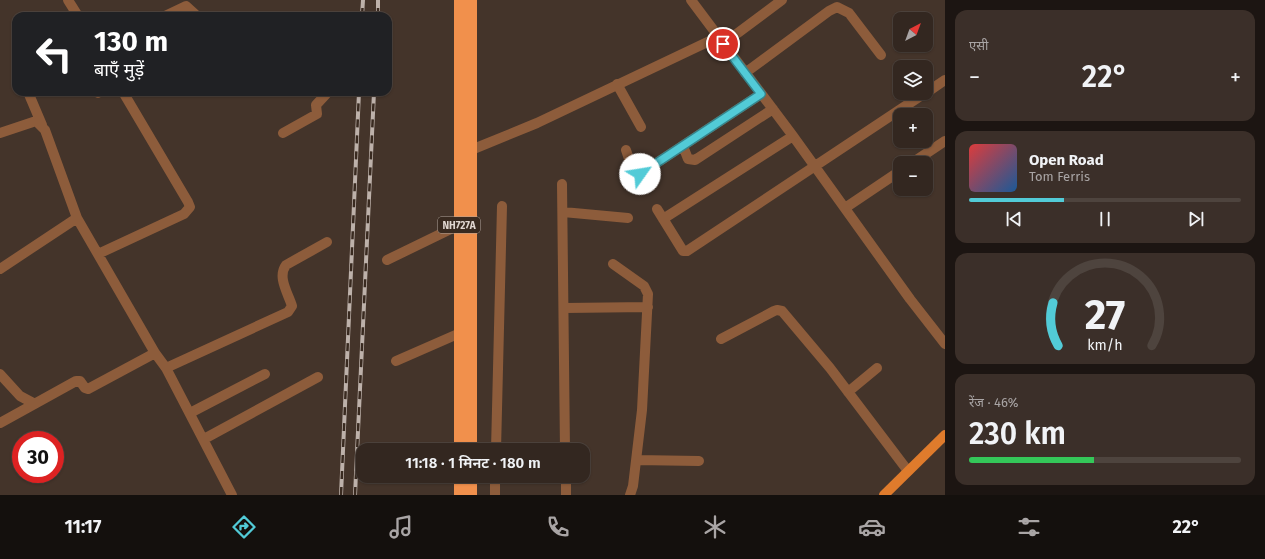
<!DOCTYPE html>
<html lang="hi">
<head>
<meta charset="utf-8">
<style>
  body { margin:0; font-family:"Fira Sans","Noto Sans Devanagari",sans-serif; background:#3b2f29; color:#f1f3f6; height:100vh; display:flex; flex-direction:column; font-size:15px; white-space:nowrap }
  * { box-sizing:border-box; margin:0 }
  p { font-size:13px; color:#a9a5a5 }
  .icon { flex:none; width:22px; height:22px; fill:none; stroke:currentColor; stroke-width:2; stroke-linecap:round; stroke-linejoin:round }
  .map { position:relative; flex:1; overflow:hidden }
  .side { display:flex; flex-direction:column; gap:10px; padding:10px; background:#1c1512; width:320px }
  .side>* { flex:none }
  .top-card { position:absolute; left:12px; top:12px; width:380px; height:84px; border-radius:12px; box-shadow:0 1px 3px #0004,0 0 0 1px #4e443e; background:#202124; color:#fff; overflow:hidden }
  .needle { width:26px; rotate:41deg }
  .tools { position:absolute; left:893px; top:12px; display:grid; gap:8px }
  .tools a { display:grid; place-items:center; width:40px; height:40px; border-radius:8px; background:#332720; box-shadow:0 1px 3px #0004,0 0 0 1px #4e443e; font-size:20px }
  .speed { position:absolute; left:12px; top:431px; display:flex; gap:8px; font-size:20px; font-weight:700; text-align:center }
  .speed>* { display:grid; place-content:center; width:52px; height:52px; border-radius:50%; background:#332720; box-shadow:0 1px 3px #0004,0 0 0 1px #4e443e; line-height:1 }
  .speed .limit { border:6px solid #d22; background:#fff; color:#111 }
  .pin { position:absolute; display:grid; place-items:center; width:34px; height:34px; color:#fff; margin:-17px; border:2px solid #fff; border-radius:50%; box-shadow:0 1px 4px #0007 }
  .me { position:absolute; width:44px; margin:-22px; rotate:58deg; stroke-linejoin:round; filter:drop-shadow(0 0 3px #0008) }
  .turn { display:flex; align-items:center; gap:14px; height:84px; padding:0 16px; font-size:18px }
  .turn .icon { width:52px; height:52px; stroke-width:2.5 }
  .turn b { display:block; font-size:28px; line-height:34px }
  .big { font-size:30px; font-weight:600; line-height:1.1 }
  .side .widget { flex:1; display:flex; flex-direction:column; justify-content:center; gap:6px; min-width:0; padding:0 14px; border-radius:12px; background:#3b2f29 }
  .side .dial { align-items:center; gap:0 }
  .dial svg { height:104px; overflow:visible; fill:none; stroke:#4e443e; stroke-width:7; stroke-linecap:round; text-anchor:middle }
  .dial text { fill:#f1f3f6; stroke:none }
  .song { display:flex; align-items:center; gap:12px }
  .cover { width:48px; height:48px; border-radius:6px; background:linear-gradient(135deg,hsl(0 70% 55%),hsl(210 70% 35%)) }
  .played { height:4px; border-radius:2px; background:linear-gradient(90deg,#52cbd7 35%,#4e443e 35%) }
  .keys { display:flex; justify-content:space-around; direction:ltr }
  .heat { display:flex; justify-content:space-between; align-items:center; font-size:22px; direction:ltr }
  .charge { height:6px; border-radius:3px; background:linear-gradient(90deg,#34c759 46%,#4e443e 0) }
  .trip { position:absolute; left:356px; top:443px; width:234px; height:40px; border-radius:12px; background:#332720; box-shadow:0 1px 3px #0004,0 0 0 1px #4e443e; font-weight:600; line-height:40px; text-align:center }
  .dock { display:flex; height:64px; justify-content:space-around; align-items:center; background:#14100d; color:#a9a5a5 }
  .dock .icon { width:28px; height:28px }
  .dock .current { color:#52cbd7 }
  .dock b { font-size:18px; color:#f1f3f6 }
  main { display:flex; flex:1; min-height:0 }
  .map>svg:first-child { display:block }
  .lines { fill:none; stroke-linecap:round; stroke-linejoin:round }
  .minor { stroke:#8d5c3b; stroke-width:10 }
  .major { stroke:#df7b2c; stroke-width:10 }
  .highway { stroke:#f1904c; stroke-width:12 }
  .rail-casing { stroke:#bdb1aa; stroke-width:4 }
  .rail { stroke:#392a20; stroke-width:2.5; stroke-dasharray:8; stroke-linecap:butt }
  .route-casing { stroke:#35848c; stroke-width:10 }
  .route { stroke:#52cbd7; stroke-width:7 }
  .labels { text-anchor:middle; stroke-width:4; stroke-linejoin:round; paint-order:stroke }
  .shield { fill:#392a20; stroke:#aea29b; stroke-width:1 }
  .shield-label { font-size:10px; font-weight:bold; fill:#e0d6d0 }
</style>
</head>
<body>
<main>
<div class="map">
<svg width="945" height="495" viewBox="0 0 945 495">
  <rect width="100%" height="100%" fill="#44342a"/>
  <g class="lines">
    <!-- minor -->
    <path class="minor" d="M68,0L78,16
      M691,0L793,136L910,299L945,344
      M165,16L186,6L197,16
      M321,16H325
      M723,44L782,0
      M745,73L829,11L837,7L849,13L881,55
      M617,84L641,127
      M28,92L42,125
      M98,92V93
      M926,93L945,80
      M0,133L36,121L45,130L77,218L155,353L166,368L232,495
      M283,133L317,114L316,105L328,92
      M683,146L688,159L695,160L773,109
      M471,150L537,123L718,37
      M626,150L633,171L640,174L761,94
      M912,163L945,141
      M562,184L565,450
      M845,208L900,171
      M657,209L683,251H687L925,93
      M563,212L628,218
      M663,219L793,136
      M98,254L184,214L190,207L188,202L123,92
      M387,260L459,225
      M613,264L644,286L648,294L642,410L633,486L630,495
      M0,269L77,218
      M565,308L648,307
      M721,339L774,311L777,310L782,311L830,368L908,471
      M396,361L460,333
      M166,368L288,312L292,306C288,293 277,277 286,265L327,242
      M0,374L20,396L35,404
      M848,392L877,368
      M190,413L265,374
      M0,423L76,381H80L85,388L88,389L155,353
      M204,439L318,377
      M496,450L502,206
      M636,460L699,461
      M566,476V495
      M495,495V476"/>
    <!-- major -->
    <path class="major" d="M884,495L945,435"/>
    <!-- highway -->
    <path class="highway" d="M460,0V450
      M471,450V0
      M460,476V495
      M471,476V495"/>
    <defs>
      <path id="rail" d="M362,16L363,0
        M378,16V0
        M341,495L359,92
        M355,495L374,92"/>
    </defs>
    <!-- rail casing -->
    <use href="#rail" class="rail-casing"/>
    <!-- rail -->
    <use href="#rail" class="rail"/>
  </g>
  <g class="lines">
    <defs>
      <path id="route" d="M640,174L761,94L723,44"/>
    </defs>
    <!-- route casing -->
    <use href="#route" class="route-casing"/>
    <!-- route -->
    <use href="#route" class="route"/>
  </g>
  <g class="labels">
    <!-- shield labels -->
    <rect class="shield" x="438" y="217" width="42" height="16" rx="3"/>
    <g class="shield-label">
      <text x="459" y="229">NH727A</text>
    </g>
  </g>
</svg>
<div class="tools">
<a><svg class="needle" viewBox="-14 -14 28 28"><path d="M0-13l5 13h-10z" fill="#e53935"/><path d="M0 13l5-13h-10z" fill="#a9a5a5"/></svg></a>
<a><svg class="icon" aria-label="layers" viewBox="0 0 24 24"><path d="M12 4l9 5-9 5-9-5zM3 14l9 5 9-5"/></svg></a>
<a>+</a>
<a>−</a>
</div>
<div class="speed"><div class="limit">30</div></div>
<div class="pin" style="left:723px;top:44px;background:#d93025"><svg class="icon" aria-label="arrive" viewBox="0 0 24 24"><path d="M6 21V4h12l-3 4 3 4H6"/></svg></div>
<svg class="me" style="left:640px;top:174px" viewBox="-20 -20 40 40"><circle r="19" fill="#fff"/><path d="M0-13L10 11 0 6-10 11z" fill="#52cbd7"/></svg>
<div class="trip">11:18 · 1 मिनट · 180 m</div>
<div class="top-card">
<div class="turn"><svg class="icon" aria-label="left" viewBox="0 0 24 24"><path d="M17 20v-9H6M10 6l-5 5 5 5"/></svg><div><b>130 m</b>बाएँ मुड़ें</div></div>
</div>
</div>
<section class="side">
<div class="widget"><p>एसी</p>
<div class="heat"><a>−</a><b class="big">22°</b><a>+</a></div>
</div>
<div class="widget">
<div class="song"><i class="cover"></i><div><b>Open Road</b><p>Tom Ferris</p></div></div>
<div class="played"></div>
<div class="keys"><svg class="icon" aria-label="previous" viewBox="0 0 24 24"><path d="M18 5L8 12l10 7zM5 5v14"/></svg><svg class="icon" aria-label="pause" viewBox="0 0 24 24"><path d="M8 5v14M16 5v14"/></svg><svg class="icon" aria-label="next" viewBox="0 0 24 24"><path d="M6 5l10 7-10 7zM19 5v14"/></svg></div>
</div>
<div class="widget dial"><svg viewBox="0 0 100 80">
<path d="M14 69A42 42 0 1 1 86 69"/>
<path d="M14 69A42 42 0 0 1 10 36" stroke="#52cbd7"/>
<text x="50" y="56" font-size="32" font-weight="700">27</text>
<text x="50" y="72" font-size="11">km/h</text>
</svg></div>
<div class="widget"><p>रेंज · 46%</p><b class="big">230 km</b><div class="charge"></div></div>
</section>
</main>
<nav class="dock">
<b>11:17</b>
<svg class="icon current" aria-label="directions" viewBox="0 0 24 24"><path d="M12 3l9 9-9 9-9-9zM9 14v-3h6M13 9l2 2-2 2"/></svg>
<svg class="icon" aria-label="music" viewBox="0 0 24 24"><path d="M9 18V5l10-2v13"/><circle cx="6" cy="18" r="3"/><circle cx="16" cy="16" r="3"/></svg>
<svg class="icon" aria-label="phone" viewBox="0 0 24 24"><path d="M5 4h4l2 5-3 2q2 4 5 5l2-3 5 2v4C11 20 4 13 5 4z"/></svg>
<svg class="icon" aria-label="climate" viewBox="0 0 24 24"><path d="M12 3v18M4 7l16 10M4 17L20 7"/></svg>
<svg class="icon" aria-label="car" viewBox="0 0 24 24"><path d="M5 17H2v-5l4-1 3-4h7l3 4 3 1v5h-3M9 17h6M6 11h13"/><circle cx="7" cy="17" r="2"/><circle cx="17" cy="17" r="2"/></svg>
<svg class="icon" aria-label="filters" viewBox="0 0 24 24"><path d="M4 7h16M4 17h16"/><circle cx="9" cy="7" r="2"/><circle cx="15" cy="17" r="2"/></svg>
<b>22°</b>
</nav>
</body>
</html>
